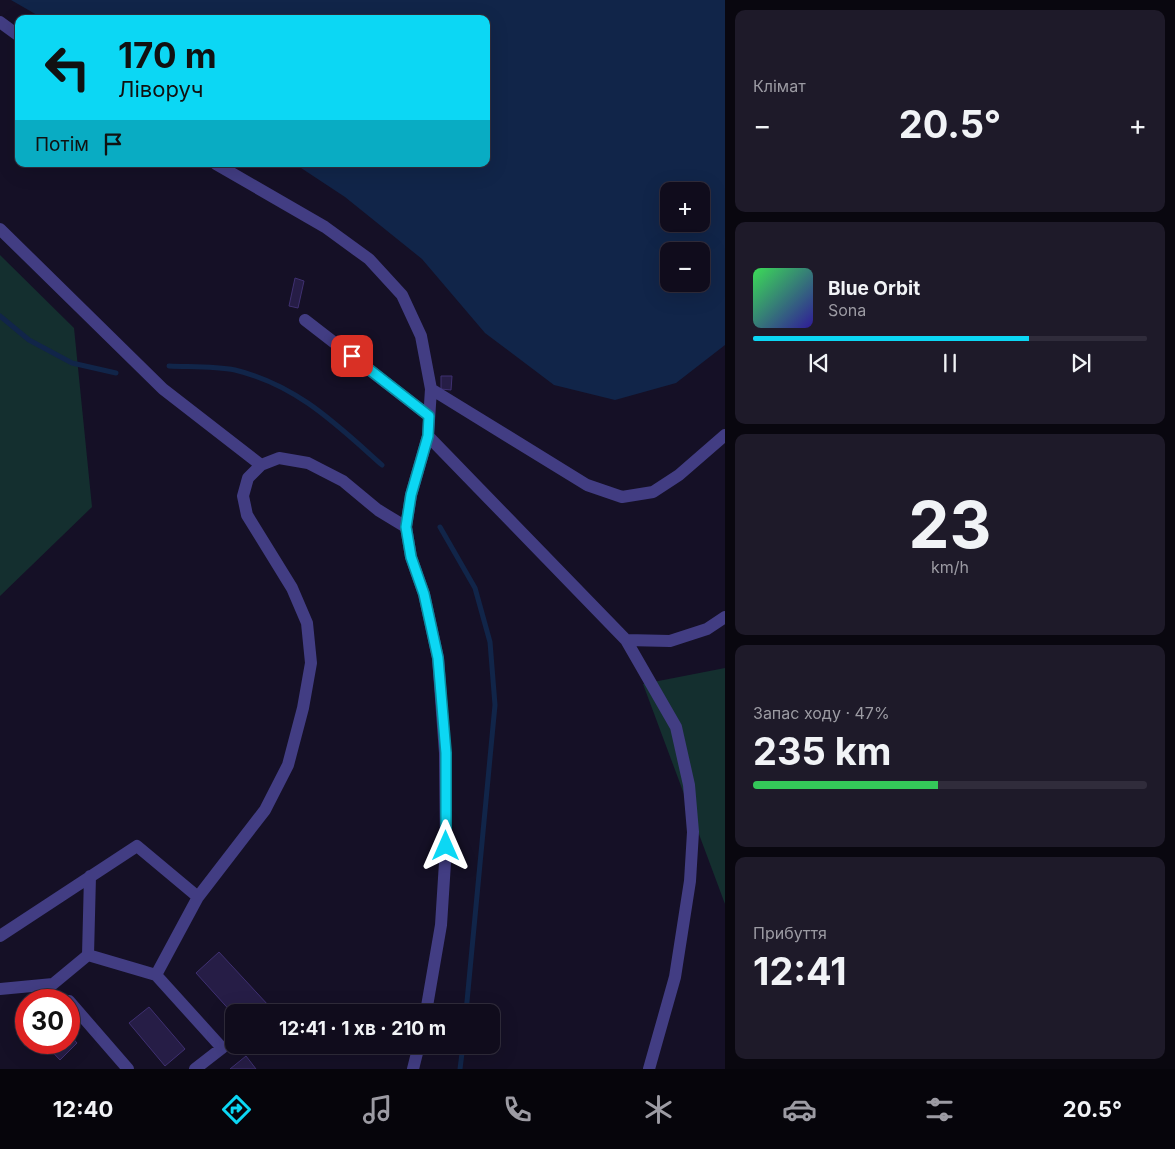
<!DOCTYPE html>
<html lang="uk">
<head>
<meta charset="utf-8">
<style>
  body { margin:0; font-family:Inter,sans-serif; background:#1e1a29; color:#f1f3f6; height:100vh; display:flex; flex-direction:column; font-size:19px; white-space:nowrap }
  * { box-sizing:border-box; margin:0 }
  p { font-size:16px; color:#9c9ba3 }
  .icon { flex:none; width:28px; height:28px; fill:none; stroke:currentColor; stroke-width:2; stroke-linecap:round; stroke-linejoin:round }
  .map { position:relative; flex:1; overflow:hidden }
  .panel { display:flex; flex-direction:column; gap:10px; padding:10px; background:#09070f; width:450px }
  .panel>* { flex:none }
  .banner { position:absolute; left:15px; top:15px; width:475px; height:152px; border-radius:10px; box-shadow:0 5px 20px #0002,0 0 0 1px #302c3b; background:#0cd7f4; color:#111; overflow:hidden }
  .fabs { position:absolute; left:660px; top:182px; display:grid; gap:10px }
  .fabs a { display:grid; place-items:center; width:50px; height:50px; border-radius:10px; background:#100c1c; box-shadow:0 5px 20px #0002,0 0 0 1px #302c3b; font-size:25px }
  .speed { position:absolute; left:15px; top:989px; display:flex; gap:10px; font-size:25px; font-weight:700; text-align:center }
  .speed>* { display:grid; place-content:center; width:65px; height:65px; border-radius:50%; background:#100c1c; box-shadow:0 5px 20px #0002,0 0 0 1px #302c3b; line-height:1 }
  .speed .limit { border:8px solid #d22; background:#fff; color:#111 }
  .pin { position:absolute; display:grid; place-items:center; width:42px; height:42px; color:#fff; margin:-21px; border-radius:10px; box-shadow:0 2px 8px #0006 }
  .me { position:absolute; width:55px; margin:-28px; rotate:0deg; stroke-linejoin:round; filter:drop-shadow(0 0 4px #0008) }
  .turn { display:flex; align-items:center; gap:18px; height:105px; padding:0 20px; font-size:22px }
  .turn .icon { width:65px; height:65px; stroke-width:2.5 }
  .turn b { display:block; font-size:35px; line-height:42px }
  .then { display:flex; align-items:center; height:48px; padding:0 20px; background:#0003; gap:10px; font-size:19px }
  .big { font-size:38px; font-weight:700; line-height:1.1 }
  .panel .card { flex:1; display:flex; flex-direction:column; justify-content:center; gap:8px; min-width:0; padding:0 18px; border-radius:10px; background:#1e1a29 }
  .panel .dial { align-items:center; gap:0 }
  .dial b { font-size:65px; line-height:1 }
  .song { display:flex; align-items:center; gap:15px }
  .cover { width:60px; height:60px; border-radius:8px; background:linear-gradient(135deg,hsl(130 70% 55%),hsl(250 70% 35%)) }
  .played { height:5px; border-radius:2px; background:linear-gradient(90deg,#0cd7f4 70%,#302c3b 70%) }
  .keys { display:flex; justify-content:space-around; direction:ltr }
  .heat { display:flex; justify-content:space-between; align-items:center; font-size:28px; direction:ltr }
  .charge { height:8px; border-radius:4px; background:linear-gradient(90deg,#34c759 47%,#302c3b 0) }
  .trip { position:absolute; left:225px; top:1004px; width:275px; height:50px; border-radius:10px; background:#100c1c; box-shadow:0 5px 20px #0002,0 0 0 1px #302c3b; font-weight:700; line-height:50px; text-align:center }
  .tabs { display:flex; height:80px; justify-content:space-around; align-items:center; background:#06050b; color:#9c9ba3 }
  .tabs .icon { width:35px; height:35px }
  .tabs .selected { color:#0cd7f4 }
  .tabs b { font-size:22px; color:#f1f3f6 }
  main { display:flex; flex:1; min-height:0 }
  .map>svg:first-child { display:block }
  .green { fill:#142f2f }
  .water { fill:#112549; fill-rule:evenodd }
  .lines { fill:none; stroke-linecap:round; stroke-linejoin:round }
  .stream { stroke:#112549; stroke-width:5 }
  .building { fill:#261d46; stroke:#3f3071 }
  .minor { stroke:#423d83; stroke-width:12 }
  .route-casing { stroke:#088c9f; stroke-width:12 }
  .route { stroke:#0cd7f4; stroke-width:9 }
</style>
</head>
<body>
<main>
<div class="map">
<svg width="725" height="1069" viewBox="0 0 725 1069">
  <rect width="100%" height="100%" fill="#151026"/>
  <!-- green -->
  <path class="green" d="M0,255L74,328L92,507L0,596Z
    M725,668V904L643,684Z"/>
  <!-- water -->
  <path class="water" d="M11,0H725V345L676,383L615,400L554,385L485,333L422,259L345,197L295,164H486V19H44ZM669,191H701V224H669ZM669,251H701V284H669Z"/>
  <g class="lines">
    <!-- stream -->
    <path class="stream" d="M0,316L29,340L72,363L116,373
      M169,366C190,367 215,366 235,370C297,385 336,424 382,465
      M440,527L475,588L490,642L495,705L466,1012
      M460,1069L463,1045"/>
  </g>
  <!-- building -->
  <path class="building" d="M295,278L304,281L298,308L289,306Z
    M441,376H452L451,390L441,389Z
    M219,952L269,1006L262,1012H234V1015L196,973Z
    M149,1007L185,1049L165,1066L129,1023Z
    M26,1013V1026L20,1020Z
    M69,1034L77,1043L60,1060L43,1042H69Z
    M246,1056L256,1069H230Z"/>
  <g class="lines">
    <!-- minor -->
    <path class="minor" d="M0,22L19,36
      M216,164L325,227L369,259L402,295L421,336L431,389L428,436L411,495L406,527L411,557L424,594L438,658L445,753L446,847L441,925L426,1012
      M0,229L163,389L261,465
      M305,320L429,416
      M431,389L587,485L622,497L653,492L679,475L725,435
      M428,436L626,640L676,727L689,785L693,832L690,881L675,977L649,1069
      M626,640L670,641L707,629L725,617
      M0,936L137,846L198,897
      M88,955L90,876
      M156,975L198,897L265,810L288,765L303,708L311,663L307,623L292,588L247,515L243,496L248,478L261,465L279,458L308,463L343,481L378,510L406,527
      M0,989L53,984L88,955L156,975L222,1048L195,1069
      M69,1001L128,1069
      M413,1069L419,1045"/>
  </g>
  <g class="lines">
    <defs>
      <path id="route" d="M352,356L429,416L428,436L411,495L406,527L411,557L424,594L438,658L446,753V846"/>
    </defs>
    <!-- route casing -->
    <use href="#route" class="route-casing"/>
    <!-- route -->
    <use href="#route" class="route"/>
  </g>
</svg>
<div class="fabs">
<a>+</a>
<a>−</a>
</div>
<div class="speed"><div class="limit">30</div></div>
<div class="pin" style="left:352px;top:356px;background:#d93025"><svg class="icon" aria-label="arrive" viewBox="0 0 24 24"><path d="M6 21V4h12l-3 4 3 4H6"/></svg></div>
<svg class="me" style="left:446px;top:846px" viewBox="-20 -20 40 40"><path d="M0-17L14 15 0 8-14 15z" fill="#0cd7f4" stroke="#fff" stroke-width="4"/></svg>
<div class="trip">12:41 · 1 хв · 210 m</div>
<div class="banner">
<div class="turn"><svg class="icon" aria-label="left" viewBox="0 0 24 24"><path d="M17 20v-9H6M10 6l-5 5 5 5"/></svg><div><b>170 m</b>Ліворуч</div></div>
<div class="then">Потім<svg class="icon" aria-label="arrive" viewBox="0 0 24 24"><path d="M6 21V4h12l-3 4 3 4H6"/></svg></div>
</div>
</div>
<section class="panel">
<div class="card"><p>Клімат</p>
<div class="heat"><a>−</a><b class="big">20.5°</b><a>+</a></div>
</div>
<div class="card">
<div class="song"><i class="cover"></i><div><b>Blue Orbit</b><p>Sona</p></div></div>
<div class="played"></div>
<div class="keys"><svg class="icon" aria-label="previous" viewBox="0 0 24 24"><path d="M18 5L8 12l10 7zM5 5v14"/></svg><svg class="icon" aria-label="pause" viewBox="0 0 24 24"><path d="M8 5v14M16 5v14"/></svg><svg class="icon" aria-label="next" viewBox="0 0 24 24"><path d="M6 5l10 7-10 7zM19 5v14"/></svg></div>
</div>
<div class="card dial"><b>23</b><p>km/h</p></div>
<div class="card"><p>Запас ходу · 47%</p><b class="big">235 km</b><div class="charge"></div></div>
<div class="card"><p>Прибуття</p><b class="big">12:41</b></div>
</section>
</main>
<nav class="tabs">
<b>12:40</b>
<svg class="icon selected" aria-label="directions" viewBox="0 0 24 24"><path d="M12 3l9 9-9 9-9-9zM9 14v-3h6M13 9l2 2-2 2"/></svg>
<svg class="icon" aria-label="music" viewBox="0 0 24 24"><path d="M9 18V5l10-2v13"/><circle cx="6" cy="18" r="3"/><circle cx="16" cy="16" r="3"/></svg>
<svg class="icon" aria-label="phone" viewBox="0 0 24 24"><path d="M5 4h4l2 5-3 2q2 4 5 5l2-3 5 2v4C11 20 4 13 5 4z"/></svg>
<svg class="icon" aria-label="climate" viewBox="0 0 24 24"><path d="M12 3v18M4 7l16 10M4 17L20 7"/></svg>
<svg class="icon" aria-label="car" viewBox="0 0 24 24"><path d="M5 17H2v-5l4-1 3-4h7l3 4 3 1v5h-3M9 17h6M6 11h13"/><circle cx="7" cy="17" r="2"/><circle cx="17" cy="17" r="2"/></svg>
<svg class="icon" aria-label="filters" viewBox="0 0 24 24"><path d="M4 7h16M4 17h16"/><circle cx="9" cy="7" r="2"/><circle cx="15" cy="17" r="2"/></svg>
<b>20.5°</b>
</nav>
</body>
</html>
